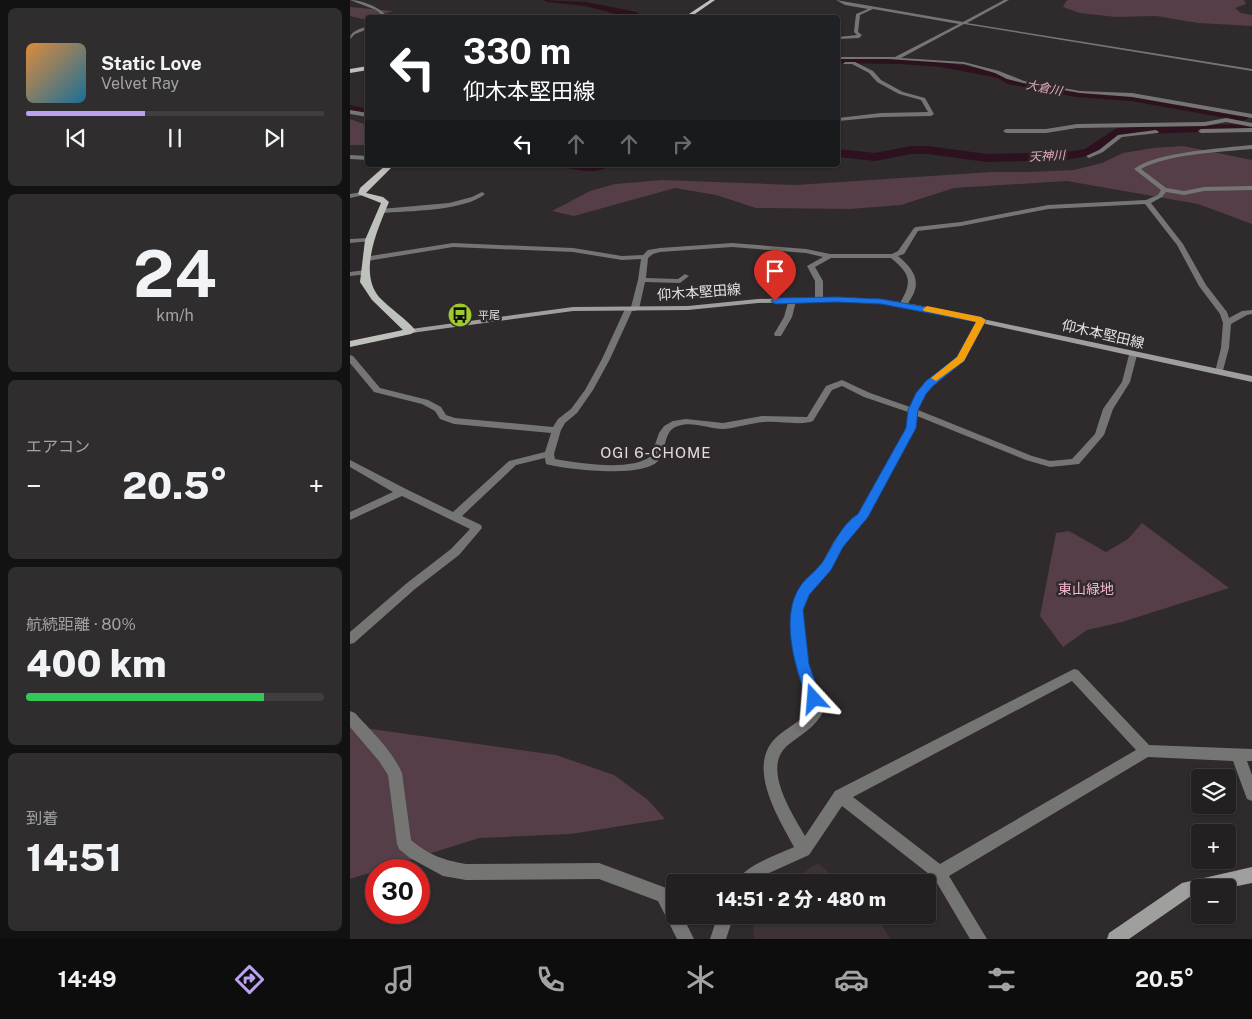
<!DOCTYPE html>
<html lang="ja">
<head>
<meta charset="utf-8">
<style>
  body { margin:0; font-family:"Public Sans","Noto Sans JP",sans-serif; background:#2f2d2e; color:#f1f3f6; height:100vh; display:flex; flex-direction:column; font-size:19px; white-space:nowrap }
  * { box-sizing:border-box; margin:0 }
  p { font-size:16px; color:#a3a3a5 }
  .icon { flex:none; width:28px; height:28px; fill:none; stroke:currentColor; stroke-width:2; stroke-linecap:round; stroke-linejoin:round }
  .map { position:relative; flex:1; overflow:hidden }
  .side { display:flex; flex-direction:column; gap:8px; padding:8px; background:#131212; width:350px }
  .side>* { flex:none }
  .top-card { position:absolute; left:15px; top:15px; width:475px; height:152px; border-radius:5px; box-shadow:0 1px 4px #0004,0 0 0 1px #403e3f; background:#202124; color:#fff; overflow:hidden }
  .controls { position:absolute; left:841px; top:769px; display:grid; gap:10px }
  .controls a { display:grid; place-items:center; width:45px; height:45px; border-radius:5px; background:#232021; box-shadow:0 1px 4px #0004,0 0 0 1px #403e3f; font-size:25px }
  .speed { position:absolute; left:15px; top:859px; display:flex; gap:10px; font-size:25px; font-weight:700; text-align:center }
  .speed>* { display:grid; place-content:center; width:65px; height:65px; border-radius:50%; background:#232021; box-shadow:0 1px 4px #0004,0 0 0 1px #403e3f; line-height:1 }
  .speed .limit { border:8px solid #d22; background:#fff; color:#111 }
  .pin { position:absolute; display:grid; place-items:center; width:42px; height:42px; color:#fff; margin:-51px -21px; border-radius:50% 50% 50% 0; rotate:-45deg; box-shadow:0 0 5px #0007 }
  .pin .icon { rotate:45deg }
  .me { position:absolute; width:55px; margin:-28px; rotate:341deg; stroke-linejoin:round; filter:drop-shadow(0 0 4px #0008) }
  .turn { display:flex; align-items:center; gap:18px; height:105px; padding:0 15px; font-size:22px }
  .turn .icon { width:65px; height:65px; stroke-width:2.5 }
  .turn b { display:block; font-size:35px; line-height:42px }
  .lanes { display:flex; align-items:center; height:48px; padding:0 15px; background:#0003; justify-content:center; gap:25px; direction:ltr }
  .lanes .off { opacity:.35 }
  .big { font-size:38px; font-weight:800; line-height:1.1 }
  .side .card { flex:1; display:flex; flex-direction:column; justify-content:center; gap:8px; min-width:0; padding:0 18px; border-radius:8px; background:#2f2d2e }
  .side .dial { align-items:center; gap:0 }
  .dial b { font-size:65px; line-height:1 }
  .song { display:flex; align-items:center; gap:15px }
  .cover { width:60px; height:60px; border-radius:8px; background:linear-gradient(135deg,hsl(30 70% 55%),hsl(200 70% 35%)) }
  .played { height:5px; border-radius:2px; background:linear-gradient(90deg,#bca0f2 40%,#403e3f 40%) }
  .keys { display:flex; justify-content:space-around; direction:ltr }
  .heat { display:flex; justify-content:space-between; align-items:center; font-size:28px; direction:ltr }
  .charge { height:8px; border-radius:4px; background:linear-gradient(90deg,#34c759 80%,#403e3f 0) }
  .trip { position:absolute; left:316px; top:874px; width:270px; height:50px; border-radius:5px; background:#232021; box-shadow:0 1px 4px #0004,0 0 0 1px #403e3f; font-weight:800; line-height:50px; text-align:center }
  .menu { display:flex; height:80px; justify-content:space-around; align-items:center; background:#0e0d0d; color:#a3a3a5 }
  .menu .icon { width:35px; height:35px }
  .menu .selected { color:#bca0f2 }
  .menu b { font-size:22px; color:#f1f3f6 }
  main { display:flex; flex:1; min-height:0 }
  .map>svg:first-child { display:block }
  .built { fill:#3d3337 }
  .green { fill:#553e47 }
  .lines { fill:none; stroke-linecap:round; stroke-linejoin:round }
  .river { fill:#2d111e; fill-rule:evenodd }
  .street { fill:#757674; fill-rule:evenodd }
  .secondary { fill:#9fa09d; fill-rule:evenodd }
  .primary { fill:#bfc1bc; fill-rule:evenodd }
  .route { fill:#1a73e8; stroke:#114b97 }
  .slow { fill:#f59e0b }
  .labels { text-anchor:middle; stroke-width:5; stroke-linejoin:round; paint-order:stroke }
  .far-poi-label { font-size:11px; fill:#e5e2e3; stroke:#2f2a2c; text-anchor:start }
  .far-water-label { font-size:12px; font-style:italic; fill:#eaabc5; stroke:#2f2a2c }
  .street-label { font-size:14px; fill:#e5e2e3; stroke:#2f2a2c }
  .park-label { font-size:14px; fill:#f7b7d0; stroke:#2f2a2c }
  .neighbourhood-label { font-size:15px; letter-spacing:1px; fill:#e2dcde; stroke:#2f2a2c }
</style>
</head>
<body>
<main>
<section class="side">
<div class="card">
<div class="song"><i class="cover"></i><div><b>Static Love</b><p>Velvet Ray</p></div></div>
<div class="played"></div>
<div class="keys"><svg class="icon" aria-label="previous" viewBox="0 0 24 24"><path d="M18 5L8 12l10 7zM5 5v14"/></svg><svg class="icon" aria-label="pause" viewBox="0 0 24 24"><path d="M8 5v14M16 5v14"/></svg><svg class="icon" aria-label="next" viewBox="0 0 24 24"><path d="M6 5l10 7-10 7zM19 5v14"/></svg></div>
</div>
<div class="card dial"><b>24</b><p>km/h</p></div>
<div class="card"><p>エアコン</p>
<div class="heat"><a>−</a><b class="big">20.5°</b><a>+</a></div>
</div>
<div class="card"><p>航続距離 · 80%</p><b class="big">400 km</b><div class="charge"></div></div>
<div class="card"><p>到着</p><b class="big">14:51</b></div>
</section>
<div class="map">
<svg width="902" height="939" viewBox="0 0 902 939">
  <rect width="100%" height="100%" fill="#2f2a2c"/>
  <!-- built -->
  <path class="built" d="M468,863L490,882H438Z
    M403,915H526L540,939H404Z"/>
  <!-- green -->
  <path class="green" d="M718,0H894L896,4L885,8L891,13L902,15V26L848,23L806,16L766,17L730,13L713,7L716,1Z
    M0,7L43,11L26,17L18,18L17,20L0,16Z
    M0,119L17,125V145H0Z
    M833,146L902,160V224L848,204L717,181L604,188L551,205L500,209L406,208L366,195L325,188L224,216L202,211L240,191L265,184L312,180L445,185L641,172H680L724,170L752,163L773,153L803,148Z
    M792,523L879,588L772,622L737,630L713,647L690,616L706,533L719,531L756,552L778,539Z
    M0,726L206,755L264,775L298,800L315,819L221,834L129,838L0,879Z"/>
  <g class="lines">
    <!-- river -->
    <path class="river" d="M193,0L236,2L287,12L291,18H282L235,6L197,2Z
      M488,57C545,57 600,60 656,74L661,79L726,91L781,95L893,115L899,118L893,121L781,101L726,97L658,84L648,78L591,67L550,64L488,63Z
      M0,105L18,109V115L0,111Z
      M902,124V130L770,135L743,155L716,160L637,162L578,154H561L525,161L488,157V149L525,153L561,146H578L637,154L716,152L735,149L767,128L807,126Z
      M216,165H260C251,174 229,171 218,168Z"/>
    <!-- street -->
    <path class="street" d="M0,0C11,0 26,6 34,13L33,18H29L30,13L26,10Z
      M486,0L613,22L654,0H659L617,23L902,69V71L614,24L551,58L614,62L649,71L674,81L730,91L782,93L902,114V118L782,97L730,93L673,83L657,79L645,73L614,64L538,59H488V57H545L609,24L523,9L510,15L508,32L512,35L509,38L488,39V37L507,35L504,32L506,14L518,9L495,5Z
      M18,26V29L5,34L0,39C0,31 10,29 18,26Z
      M495,62H505L523,71L531,80L553,92L575,98L584,114L581,116L531,117L488,121V118L531,113L578,112L571,100L549,94L527,82L519,73L502,64H493Z
      M0,110L18,113V117L0,114Z
      M876,118L902,123V127L876,122L855,126L727,128L696,133H656L653,131L656,129H696L727,124L855,122Z
      M902,128V132L851,133L848,131L851,129Z
      M806,130L809,132L808,133L772,137L753,152L739,158L736,156L749,150L768,135Z
      M902,145V149C870,152 818,154 791,169L816,188L834,191L854,187L902,186V190L854,191L834,195L816,192L812,197L801,203L833,244L856,285L877,312L879,318L892,311L902,310V314L897,315L881,324L879,348L872,374H866L865,372L871,348L873,323L870,314L849,286L827,245L795,204L698,209L611,226L568,231L554,254L548,256C561,267 571,278 563,295C560,300 558,305 553,307L549,305C562,283 562,275 541,258H481L465,267L473,281V300L469,302L465,300V281L457,266L473,257L456,253L382,247L310,252L303,254L298,258L296,278L328,279L335,274L339,276L330,283L295,282L289,309L285,311H282L260,359L243,390L227,413L215,423L211,430L204,454L205,459C229,463 281,472 301,456L309,433L314,426L323,421L336,419L373,423L412,416L457,417L476,386L492,380L520,393L560,407L567,393L576,381L608,357L627,320L631,318L635,320L614,360L582,385L575,394L568,410L682,456L700,461L722,459L745,434L753,409L772,382L779,355L780,353H786L787,355L780,382L763,409L754,435L729,464L700,467L676,460L567,416L566,428L516,520L510,524L492,547L480,569L461,591L453,610L458,664L474,710C466,727 452,734 438,745C411,767 442,813 455,836L485,791L724,669L728,670L799,745L902,749V761H897L902,775V801L897,799L883,761L798,757L599,876L637,939H620L584,878L492,806L459,855L419,873L407,882H387C393,866 429,854 444,847C429,819 399,772 422,742C432,729 450,724 460,709L446,664L441,610L452,586L472,563L484,541L502,518L508,514L556,428L558,412L514,397L492,386L482,390L463,421L460,422C445,425 430,421 414,422C400,423 387,428 373,429C359,429 342,421 328,426C313,430 317,450 308,461C293,478 218,470 196,464L195,458L166,465L112,516L131,525L132,528L109,555L65,589L4,643L0,644V632L57,583L101,549L120,529L52,496L0,520V512L43,492L0,467V460L56,489L103,512L159,461L195,452L201,433L104,424L90,419L85,411L72,404L24,392L0,363V355L3,356L30,388L78,400L91,407L96,415L105,418L203,427L208,419L221,409L235,390L252,359L275,309L276,307H281L288,280L291,259L272,260L223,252L103,247L17,261L13,259L14,257L103,243L223,248L272,256L293,255L298,250L310,248L382,243L456,249L480,254H542L548,251L564,228L566,227L611,222L698,205L796,200L808,195L811,190L784,169C805,152 874,148 902,145ZM722,681L786,750L590,864L503,797Z
      M0,155L18,156V160L0,159Z
      M12,192L15,194L14,195L0,198V194Z
      M132,192L135,194C115,211 58,211 31,213L28,211L31,209L99,203L122,197Z
      M19,238L21,239V241L0,243V239Z
      M16,270H19V274L0,276V272Z
      M439,299H445L446,301L442,317L431,336H425L424,334L434,317Z
      M0,711L5,713C21,731 42,750 52,773L61,840C79,855 93,860 116,864L249,863L319,889L325,902V915H332L344,939H327L308,901L249,879L116,880L93,876L60,858L49,849L47,844L38,775L29,761L0,727Z
      M368,915H384L376,939H360Z"/>
    <!-- secondary -->
    <path class="secondary" d="M487,297L531,299L567,305L902,376V382L567,309L531,303L487,301L408,303L338,310L223,311L61,333L57,331L61,329L223,307L338,306L408,299Z
      M902,867V883L878,888H850V894L841,896L779,939H757L759,933L832,883Z"/>
    <!-- primary -->
    <path class="primary" d="M360,0H365L339,18H333Z
      M18,66V70L0,73V69Z
      M36,165H44L16,193L33,197L39,202C28,228 8,272 29,297C40,309 56,318 66,331L61,334L0,347V341L53,330L22,300L10,282L15,240L31,203L8,194L10,188Z"/>
  </g>
  <!-- route -->
  <path class="route" d="M487,297L531,299L631,317L636,320L614,361L583,386L576,394L568,410L566,428L518,517L493,547L481,570L459,595L453,610L459,664L471,699L469,704L464,706L459,704L457,699C445,667 429,616 451,585C457,577 466,571 472,563C483,546 490,526 508,514L556,428L558,410L566,393L576,381L607,357L626,322L531,304L487,302L425,304L421,301L425,298Z"/>
  <!-- slow -->
  <path class="slow" d="M577,306L631,317L636,320L614,361L586,381L581,378L607,357L626,322L574,311L573,309Z"/>
  <!-- icons -->
  <defs>
    <symbol id="bus-disc" viewBox="-11 -11 22 22"><circle r="9.5" fill="#9fca2d" stroke="#2f2a2c"/><path d="M-5-6H5V4H4V6H2V4H-2V6H-4V4H-5ZM-3.5-4V0h7V-4ZM-3.5 1.2v1.5H-2V1.2ZM2 1.2v1.5H3.5V1.2Z" fill="#111"/></symbol>
  </defs>
  <g fill-rule="evenodd">
    <use href="#bus-disc" x="96" y="301" width="28" height="28"/>
  </g>
  <g class="labels">
    <!-- far-poi labels -->
    <g class="far-poi-label">
      <text x="128" y="319">平尾</text>
    </g>
    <!-- far-water labels -->
    <g class="far-water-label">
      <text transform="translate(694 88) rotate(11)" y="4">大倉川</text>
      <text transform="translate(697 156) rotate(-3)" y="4">天神川</text>
    </g>
    <!-- street labels -->
    <g class="street-label">
      <text transform="translate(349 292) rotate(-4)" y="5">仰木本堅田線</text>
      <text transform="translate(753 334) rotate(13)" y="5">仰木本堅田線</text>
    </g>
    <!-- park labels -->
    <g class="park-label">
      <text x="736" y="594">東山緑地</text>
    </g>
    <!-- neighbourhood labels -->
    <g class="neighbourhood-label">
      <text x="306" y="458">OGI 6-CHOME</text>
    </g>
  </g>
</svg>
<div class="controls">
<a><svg class="icon" aria-label="layers" viewBox="0 0 24 24"><path d="M12 4l9 5-9 5-9-5zM3 14l9 5 9-5"/></svg></a>
<a>+</a>
<a>−</a>
</div>
<div class="speed"><div class="limit">30</div></div>
<div class="pin" style="left:425px;top:301px;background:#d93025"><svg class="icon" aria-label="arrive" viewBox="0 0 24 24"><path d="M6 21V4h12l-3 4 3 4H6"/></svg></div>
<svg class="me" style="left:464px;top:699px" viewBox="-20 -20 40 40"><path d="M0-17L14 15 0 8-14 15z" fill="#1a73e8" stroke="#fff" stroke-width="4"/></svg>
<div class="trip">14:51 · 2 分 · 480 m</div>
<div class="top-card">
<div class="turn"><svg class="icon" aria-label="left" viewBox="0 0 24 24"><path d="M17 20v-9H6M10 6l-5 5 5 5"/></svg><div><b>330 m</b>仰木本堅田線</div></div>
<div class="lanes"><svg class="icon" aria-label="left" viewBox="0 0 24 24"><path d="M17 20v-9H6M10 6l-5 5 5 5"/></svg><svg class="icon off" aria-label="ahead" viewBox="0 0 24 24"><path d="M12 20V5M6 11l6-6 6 6"/></svg><svg class="icon off" aria-label="ahead" viewBox="0 0 24 24"><path d="M12 20V5M6 11l6-6 6 6"/></svg><svg class="icon off" aria-label="right" viewBox="0 0 24 24"><path d="M7 20v-9h11M14 6l5 5-5 5"/></svg></div>
</div>
</div>
</main>
<nav class="menu">
<b>14:49</b>
<svg class="icon selected" aria-label="directions" viewBox="0 0 24 24"><path d="M12 3l9 9-9 9-9-9zM9 14v-3h6M13 9l2 2-2 2"/></svg>
<svg class="icon" aria-label="music" viewBox="0 0 24 24"><path d="M9 18V5l10-2v13"/><circle cx="6" cy="18" r="3"/><circle cx="16" cy="16" r="3"/></svg>
<svg class="icon" aria-label="phone" viewBox="0 0 24 24"><path d="M5 4h4l2 5-3 2q2 4 5 5l2-3 5 2v4C11 20 4 13 5 4z"/></svg>
<svg class="icon" aria-label="climate" viewBox="0 0 24 24"><path d="M12 3v18M4 7l16 10M4 17L20 7"/></svg>
<svg class="icon" aria-label="car" viewBox="0 0 24 24"><path d="M5 17H2v-5l4-1 3-4h7l3 4 3 1v5h-3M9 17h6M6 11h13"/><circle cx="7" cy="17" r="2"/><circle cx="17" cy="17" r="2"/></svg>
<svg class="icon" aria-label="filters" viewBox="0 0 24 24"><path d="M4 7h16M4 17h16"/><circle cx="9" cy="7" r="2"/><circle cx="15" cy="17" r="2"/></svg>
<b>20.5°</b>
</nav>
</body>
</html>
